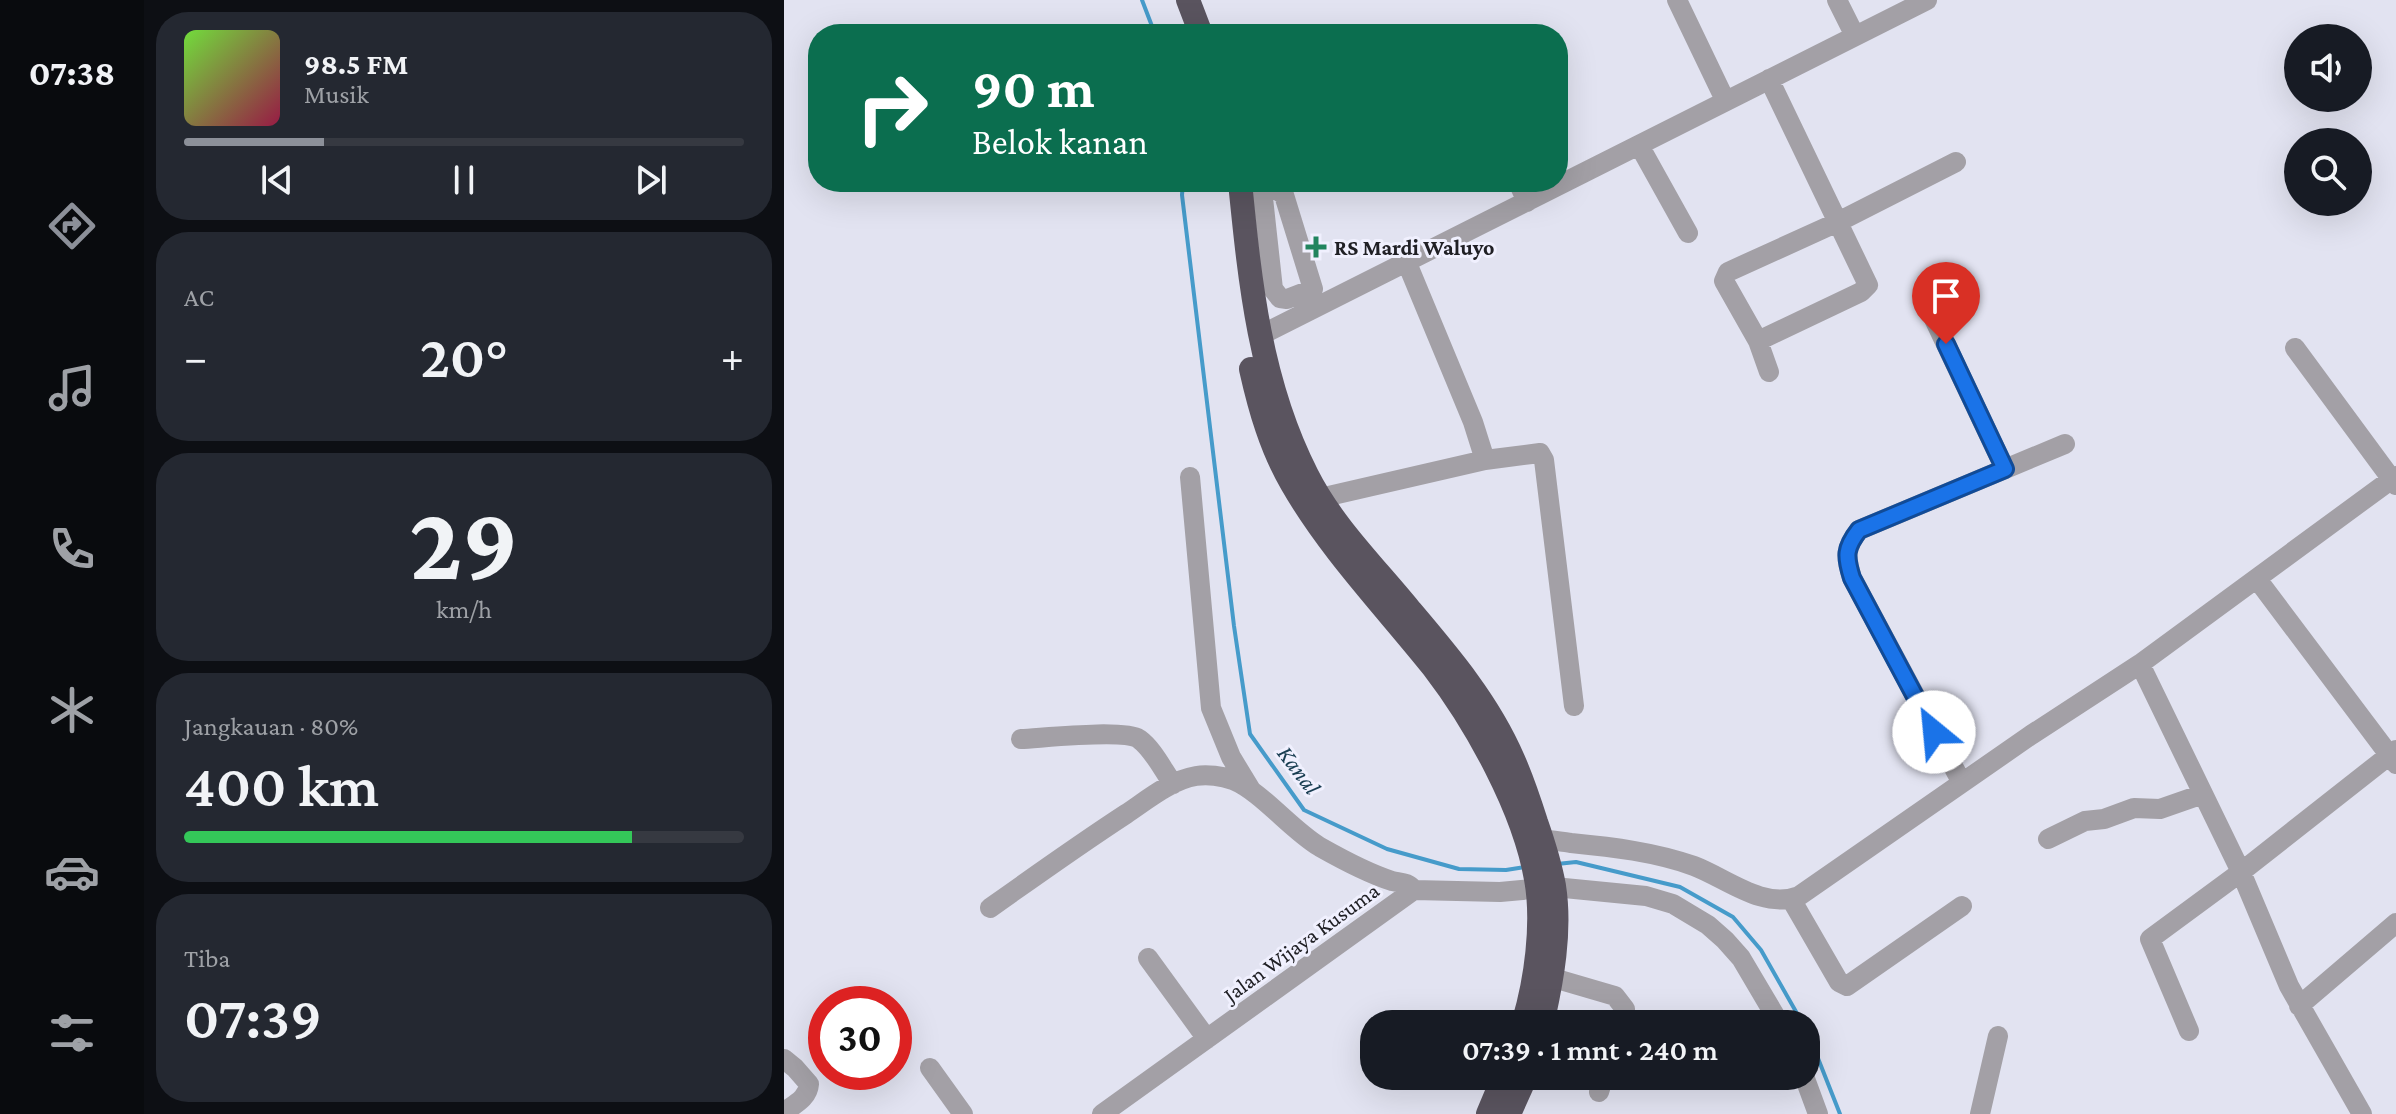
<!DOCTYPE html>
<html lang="id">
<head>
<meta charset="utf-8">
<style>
  body { margin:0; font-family:"Crimson Pro",serif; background:#242831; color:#f1f3f6; height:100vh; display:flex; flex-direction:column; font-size:30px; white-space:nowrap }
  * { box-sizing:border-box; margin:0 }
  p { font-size:26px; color:#9ea1a6 }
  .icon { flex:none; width:44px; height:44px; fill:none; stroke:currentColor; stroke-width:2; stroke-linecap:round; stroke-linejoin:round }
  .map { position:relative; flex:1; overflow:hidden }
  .sheet { display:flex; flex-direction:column; gap:12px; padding:12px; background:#0d0f14; width:640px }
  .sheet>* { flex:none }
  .banner { position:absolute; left:24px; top:24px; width:760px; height:168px; border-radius:32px; box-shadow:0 8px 32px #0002; background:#0b6e4f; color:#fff; overflow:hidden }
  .fabs { position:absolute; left:1500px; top:24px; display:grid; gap:16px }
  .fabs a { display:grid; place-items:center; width:88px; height:88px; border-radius:50%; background:#171b24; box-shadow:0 8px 32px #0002; font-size:40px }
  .speed { position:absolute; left:24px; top:986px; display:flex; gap:16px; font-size:40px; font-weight:700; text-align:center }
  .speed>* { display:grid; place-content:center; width:104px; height:104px; border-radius:50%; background:#171b24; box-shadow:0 8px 32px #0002; line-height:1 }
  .speed .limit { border:12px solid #d22; background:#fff; color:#111 }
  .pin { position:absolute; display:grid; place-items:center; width:68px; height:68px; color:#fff; margin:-82px -34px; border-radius:50% 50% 50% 0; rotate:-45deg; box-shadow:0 0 8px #0007 }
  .pin .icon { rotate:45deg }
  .me { position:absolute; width:88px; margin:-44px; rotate:332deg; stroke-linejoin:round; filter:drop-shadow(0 0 6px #0008) }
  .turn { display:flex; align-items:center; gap:28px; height:168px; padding:0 32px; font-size:36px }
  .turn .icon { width:104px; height:104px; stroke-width:2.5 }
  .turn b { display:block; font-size:56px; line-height:68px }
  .big { font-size:60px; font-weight:600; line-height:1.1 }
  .sheet .tile { flex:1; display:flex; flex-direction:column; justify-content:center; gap:12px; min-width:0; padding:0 28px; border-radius:32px; background:#242831 }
  .sheet .dial { align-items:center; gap:0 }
  .dial b { font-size:104px; line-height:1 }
  .song { display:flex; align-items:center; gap:24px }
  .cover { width:96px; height:96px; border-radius:12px; background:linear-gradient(135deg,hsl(100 70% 55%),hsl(340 70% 35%)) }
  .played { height:8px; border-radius:4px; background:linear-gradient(90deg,#8c9099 25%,#363941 25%) }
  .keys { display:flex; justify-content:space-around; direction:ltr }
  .heat { display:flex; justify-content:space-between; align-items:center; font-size:44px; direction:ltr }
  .charge { height:12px; border-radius:6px; background:linear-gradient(90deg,#34c759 80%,#363941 0) }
  .trip { position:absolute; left:576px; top:1010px; width:460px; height:80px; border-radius:32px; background:#171b24; box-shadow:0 8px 32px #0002; font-weight:600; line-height:80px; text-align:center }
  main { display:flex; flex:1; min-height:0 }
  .dock { display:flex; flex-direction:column; width:144px; justify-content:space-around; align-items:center; background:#090b0e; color:#9ea1a6 }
  .dock .icon { width:56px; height:56px }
  .dock .current { color:#8c9099 }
  .dock b { font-size:36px; color:#f1f3f6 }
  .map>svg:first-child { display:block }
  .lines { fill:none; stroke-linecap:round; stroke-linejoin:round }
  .stream { stroke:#469bca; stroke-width:4 }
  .minor { stroke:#a3a0a6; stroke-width:20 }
  .highway { stroke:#5a545f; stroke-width:24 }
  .route-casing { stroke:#114b97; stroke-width:20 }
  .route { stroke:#1a73e8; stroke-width:14 }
  .poi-dot { fill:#21845e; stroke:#f0f0fe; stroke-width:3 }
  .labels { text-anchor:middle; stroke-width:6; stroke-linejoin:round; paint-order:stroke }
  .poi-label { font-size:22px; font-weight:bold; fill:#202025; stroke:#f0f0fe; text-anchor:start }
  .street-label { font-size:22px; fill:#202025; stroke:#f0f0fe }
  .water-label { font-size:24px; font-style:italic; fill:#183d51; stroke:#f0f0fe }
</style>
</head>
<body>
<main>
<nav class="dock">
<b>07:38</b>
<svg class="icon current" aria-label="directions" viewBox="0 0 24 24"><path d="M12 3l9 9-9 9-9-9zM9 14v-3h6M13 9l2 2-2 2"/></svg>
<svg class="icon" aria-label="music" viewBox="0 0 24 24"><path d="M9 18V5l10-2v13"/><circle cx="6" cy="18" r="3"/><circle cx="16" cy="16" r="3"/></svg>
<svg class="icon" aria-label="phone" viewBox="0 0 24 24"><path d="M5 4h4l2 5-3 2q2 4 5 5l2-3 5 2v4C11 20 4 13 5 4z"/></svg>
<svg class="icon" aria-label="climate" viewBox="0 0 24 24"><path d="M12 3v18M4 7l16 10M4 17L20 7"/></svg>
<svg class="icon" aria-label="car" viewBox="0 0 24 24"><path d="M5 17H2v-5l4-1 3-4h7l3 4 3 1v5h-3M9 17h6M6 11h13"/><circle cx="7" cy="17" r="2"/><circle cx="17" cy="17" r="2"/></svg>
<svg class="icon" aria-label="filters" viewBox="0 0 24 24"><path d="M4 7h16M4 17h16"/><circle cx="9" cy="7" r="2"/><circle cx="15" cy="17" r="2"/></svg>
</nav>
<section class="sheet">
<div class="tile">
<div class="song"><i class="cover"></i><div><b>98.5 FM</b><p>Musik</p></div></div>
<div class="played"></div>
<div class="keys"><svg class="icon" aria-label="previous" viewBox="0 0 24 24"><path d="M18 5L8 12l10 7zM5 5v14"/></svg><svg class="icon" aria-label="pause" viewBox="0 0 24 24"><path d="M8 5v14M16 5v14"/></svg><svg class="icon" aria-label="next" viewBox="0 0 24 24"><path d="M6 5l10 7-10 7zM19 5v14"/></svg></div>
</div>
<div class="tile"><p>AC</p>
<div class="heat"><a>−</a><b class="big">20°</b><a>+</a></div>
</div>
<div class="tile dial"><b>29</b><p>km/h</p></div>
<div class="tile"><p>Jangkauan · 80%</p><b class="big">400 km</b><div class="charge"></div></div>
<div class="tile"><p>Tiba</p><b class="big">07:39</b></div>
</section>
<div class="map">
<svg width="1612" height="1114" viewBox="0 0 1612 1114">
  <rect width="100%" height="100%" fill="#e2e3f1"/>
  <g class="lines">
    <!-- stream -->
    <path class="stream" d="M358,0L371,34
      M399,182L398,195L450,626L466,734L520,810L603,849L675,869L722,870L741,867
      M773,864L792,862L896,887L949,917L977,950L1019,1024
      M1022,1028L1056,1114"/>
    <!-- minor -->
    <path class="minor" d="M893,0L941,100
      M1053,0L1071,36
      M855,145L904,233
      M734,182L743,202
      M478,189H492L500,195L529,289L503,299L496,298L489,289Z
      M623,263L689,422L701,460
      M1150,319L1221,469
      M475,336L1143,0
      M974,341L1077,292L1084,285L985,79
      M1511,348L1612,485
      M985,372L974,341L940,281L944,272L1054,222L1172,162
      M406,477L427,708L447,757L467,790
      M536,498L701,460L756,453L760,460L790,706
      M1473,579L1612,764
      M1356,664L1457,872L1505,986L1578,1114
      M237,739C259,738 340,729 355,739C369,749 379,770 389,784
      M1178,783L1068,578C1061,556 1061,548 1075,530L1281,444
      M1264,839L1301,821L1320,819L1350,808L1376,809L1419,794
      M744,841C758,838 773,841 787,843C828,847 871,852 910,866C942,878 979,910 1015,896L1247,735L1356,664L1612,476
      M1007,899L1055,982L1063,986L1178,906
      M206,908C251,876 296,844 342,814C363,800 387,780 412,776C423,774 438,776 449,780C478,792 506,829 536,847C559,860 583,873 608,881C617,883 624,882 630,890
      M364,958L423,1039
      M766,977L831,996L841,1009L838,1024
      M1515,1006L1612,923
      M1405,1031L1366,939L1457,872L1612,750
      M0,1059L11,1068L25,1084C24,1098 11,1104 0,1112
      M146,1068L179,1114
      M1020,1076L1034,1114
      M815,1092L820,1076
      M318,1114L630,890L716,892L770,887L862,896L889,904L924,925L941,940L957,958L996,1024
      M1196,1114L1214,1036"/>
    <!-- highway -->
    <path class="highway" d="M404,0L417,34
      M456,182C466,283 476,383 523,475C548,525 591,567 626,610C665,656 705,703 729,759C738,779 745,800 752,822C759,842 766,864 770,886C777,931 768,980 758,1024
      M467,369C476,409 487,448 508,484C546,550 601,607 649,667C692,723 740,809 752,879C760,923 752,982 739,1024
      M704,1114L720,1076
      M725,1114L742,1076"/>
  </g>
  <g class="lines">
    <defs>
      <path id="route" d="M1150,732L1068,578C1061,556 1061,548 1075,530L1221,469L1162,344"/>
    </defs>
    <!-- route casing -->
    <use href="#route" class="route-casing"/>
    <!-- route -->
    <use href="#route" class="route"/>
  </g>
  <!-- markers -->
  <path class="poi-dot" d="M528 235h8v8h8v8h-8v8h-8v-8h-8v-8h8z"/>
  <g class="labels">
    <!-- poi labels -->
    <g class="poi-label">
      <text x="550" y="255">RS Mardi Waluyo</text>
    </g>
    <!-- street labels -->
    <g class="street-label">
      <text transform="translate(517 942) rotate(-36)" y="8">Jalan Wijaya Kusuma</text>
    </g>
    <!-- water labels -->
    <g class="water-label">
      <text transform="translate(515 770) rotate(53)" y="8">Kanal</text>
    </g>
  </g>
</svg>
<div class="fabs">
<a><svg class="icon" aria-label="sound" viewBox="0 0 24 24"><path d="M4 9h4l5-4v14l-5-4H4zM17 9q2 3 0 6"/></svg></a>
<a><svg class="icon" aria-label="search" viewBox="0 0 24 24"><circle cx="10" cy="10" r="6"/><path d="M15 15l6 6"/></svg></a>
</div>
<div class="speed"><div class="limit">30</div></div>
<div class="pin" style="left:1162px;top:344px;background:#d93025"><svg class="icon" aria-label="arrive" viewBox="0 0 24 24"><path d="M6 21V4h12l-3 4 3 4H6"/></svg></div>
<svg class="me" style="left:1150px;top:732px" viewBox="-20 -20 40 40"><circle r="19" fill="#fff"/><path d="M0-13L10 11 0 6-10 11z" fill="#1a73e8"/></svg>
<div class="trip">07:39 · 1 mnt · 240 m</div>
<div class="banner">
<div class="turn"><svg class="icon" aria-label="right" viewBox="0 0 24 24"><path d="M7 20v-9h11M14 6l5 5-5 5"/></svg><div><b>90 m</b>Belok kanan</div></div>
</div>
</div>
</main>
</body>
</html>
